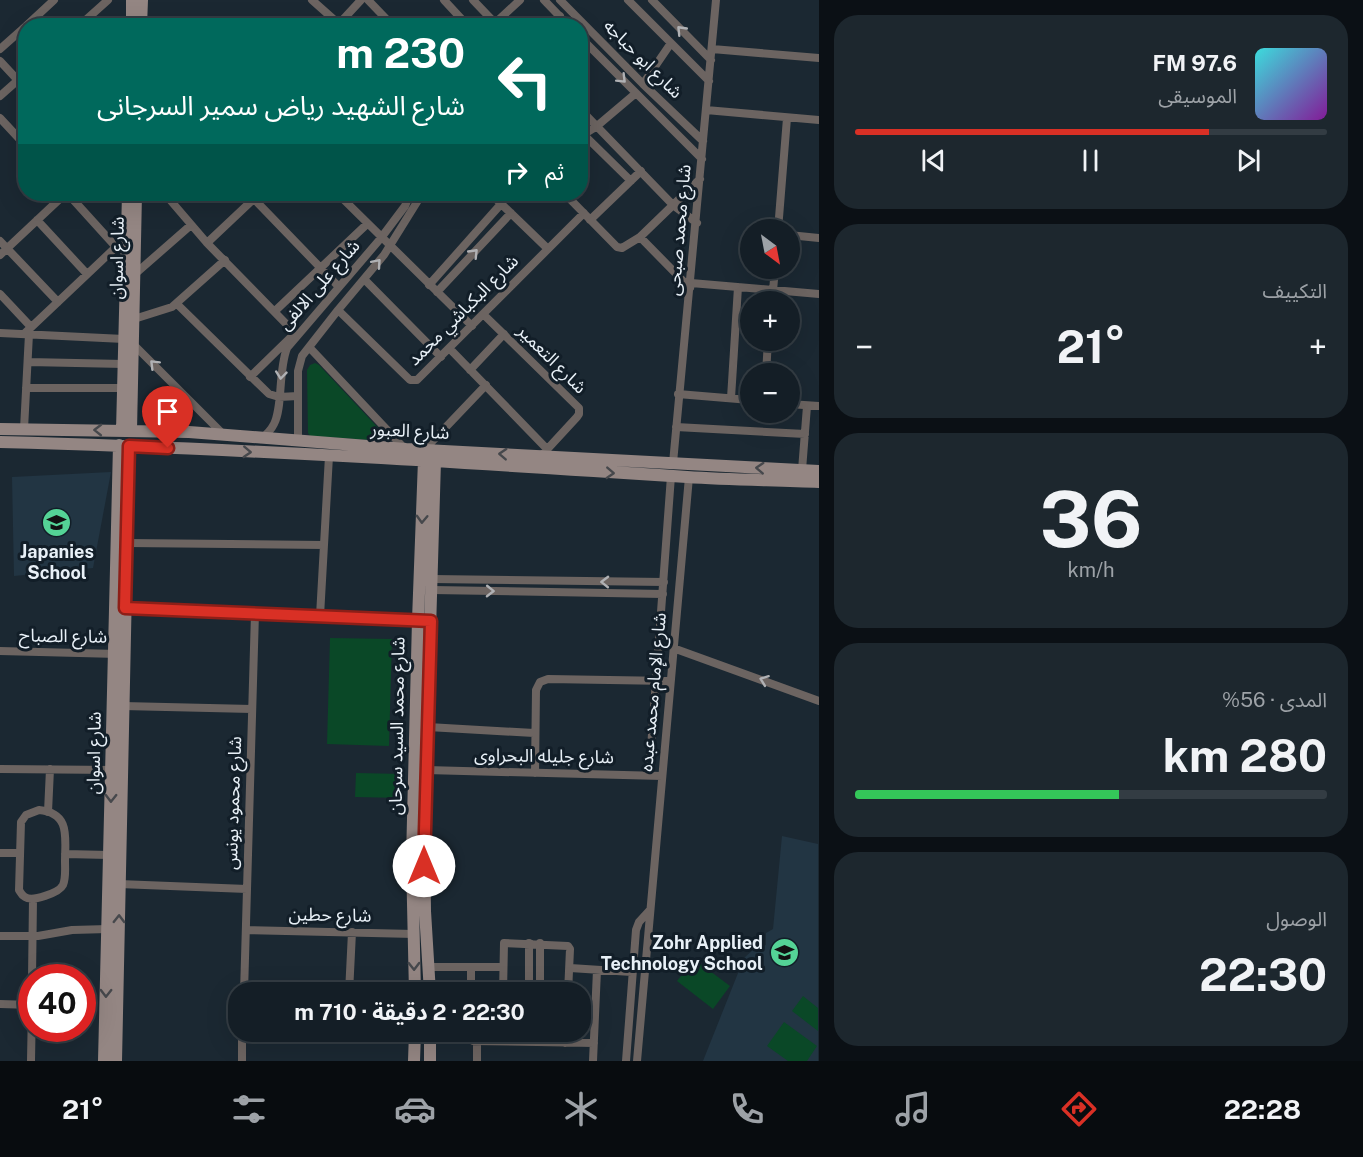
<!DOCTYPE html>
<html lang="ar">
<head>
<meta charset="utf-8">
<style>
  body { margin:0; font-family:"Public Sans","Noto Sans Arabic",sans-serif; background:#1d272e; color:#f1f3f6; direction:rtl; height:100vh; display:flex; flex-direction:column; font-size:22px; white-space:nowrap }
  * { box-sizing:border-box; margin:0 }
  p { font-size:20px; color:#9da2a7 }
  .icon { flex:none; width:33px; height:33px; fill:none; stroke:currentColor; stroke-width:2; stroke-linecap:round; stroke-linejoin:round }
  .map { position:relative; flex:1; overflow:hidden; direction:ltr }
  .drawer { display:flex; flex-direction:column; gap:15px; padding:15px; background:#0b1015; width:544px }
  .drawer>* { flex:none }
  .top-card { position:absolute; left:18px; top:18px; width:570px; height:183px; border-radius:24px; box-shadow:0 6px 24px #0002,0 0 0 2px #333c43; direction:rtl; background:#00695c; color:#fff; overflow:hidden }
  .needle { width:39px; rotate:148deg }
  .tools { position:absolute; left:740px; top:219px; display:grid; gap:12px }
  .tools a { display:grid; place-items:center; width:60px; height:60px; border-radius:50%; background:#141e26; box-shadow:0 6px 24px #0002,0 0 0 2px #333c43; font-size:30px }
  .speed { position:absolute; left:18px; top:964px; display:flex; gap:12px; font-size:30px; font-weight:700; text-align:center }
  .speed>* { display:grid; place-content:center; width:78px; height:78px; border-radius:50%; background:#141e26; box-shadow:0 6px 24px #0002,0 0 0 2px #333c43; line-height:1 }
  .speed .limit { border:9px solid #d22; background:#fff; color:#111 }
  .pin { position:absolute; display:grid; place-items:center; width:51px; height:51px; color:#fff; margin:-62px -26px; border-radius:50% 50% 50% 0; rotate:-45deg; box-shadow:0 0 6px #0007 }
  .pin .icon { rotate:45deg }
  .me { position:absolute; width:66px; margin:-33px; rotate:0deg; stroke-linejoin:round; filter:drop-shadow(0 0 4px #0008) }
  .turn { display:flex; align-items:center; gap:21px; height:126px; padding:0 24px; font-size:27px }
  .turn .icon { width:78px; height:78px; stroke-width:2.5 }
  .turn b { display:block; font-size:42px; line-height:51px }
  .then { display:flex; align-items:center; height:57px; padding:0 24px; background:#0003; gap:12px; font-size:22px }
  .big { font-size:45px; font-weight:700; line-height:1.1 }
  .drawer .tile { flex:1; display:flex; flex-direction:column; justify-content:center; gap:9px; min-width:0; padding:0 21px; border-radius:24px; background:#1d272e }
  .drawer .dial { align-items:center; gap:0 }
  .dial b { font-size:78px; line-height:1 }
  .song { display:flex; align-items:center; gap:18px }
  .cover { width:72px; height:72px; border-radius:9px; background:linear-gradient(135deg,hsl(180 70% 55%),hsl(290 70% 35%)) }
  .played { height:6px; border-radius:3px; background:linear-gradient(90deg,#d93025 75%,#333c43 75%) }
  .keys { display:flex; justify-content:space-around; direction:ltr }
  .heat { display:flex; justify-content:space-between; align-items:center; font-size:33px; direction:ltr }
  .charge { height:9px; border-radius:4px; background:linear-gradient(90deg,#34c759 56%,#333c43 0) }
  .trip { position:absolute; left:228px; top:982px; width:363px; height:60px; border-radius:24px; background:#141e26; box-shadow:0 6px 24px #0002,0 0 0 2px #333c43; font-weight:700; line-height:60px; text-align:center; direction:rtl }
  .menu { display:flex; height:96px; justify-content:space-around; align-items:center; background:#080c0f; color:#9da2a7 }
  .menu .icon { width:42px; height:42px }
  .menu .active { color:#d93025 }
  .menu b { font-size:27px; color:#f1f3f6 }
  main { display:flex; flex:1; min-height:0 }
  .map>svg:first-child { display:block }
  .built { fill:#223543 }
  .green { fill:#0a4827 }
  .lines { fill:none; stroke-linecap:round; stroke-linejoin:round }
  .street { stroke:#6c6461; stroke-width:8 }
  .secondary { stroke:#948683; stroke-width:12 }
  .oneway { stroke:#b0b1b4 }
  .oneway2 { stroke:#46484c }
  .route-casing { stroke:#8d1f18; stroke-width:15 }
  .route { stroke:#d93025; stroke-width:10 }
  .labels { text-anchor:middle; stroke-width:6; stroke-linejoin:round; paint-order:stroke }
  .street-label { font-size:18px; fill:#e8f0f7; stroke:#121e28 }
  .poi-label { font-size:18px; font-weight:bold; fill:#e8f0f7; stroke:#121e28 }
</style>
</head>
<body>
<main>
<section class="drawer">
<div class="tile">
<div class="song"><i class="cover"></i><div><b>97.6 FM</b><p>الموسيقى</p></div></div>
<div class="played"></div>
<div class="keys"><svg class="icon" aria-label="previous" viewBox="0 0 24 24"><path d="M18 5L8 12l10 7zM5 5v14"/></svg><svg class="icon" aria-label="pause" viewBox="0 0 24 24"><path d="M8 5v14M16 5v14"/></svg><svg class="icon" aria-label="next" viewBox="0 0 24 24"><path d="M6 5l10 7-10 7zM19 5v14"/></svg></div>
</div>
<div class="tile"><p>التكييف</p>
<div class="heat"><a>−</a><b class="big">21°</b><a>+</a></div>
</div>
<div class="tile dial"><b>36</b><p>km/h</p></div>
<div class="tile"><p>المدى · 56%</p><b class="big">280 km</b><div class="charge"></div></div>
<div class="tile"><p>الوصول</p><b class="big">22:30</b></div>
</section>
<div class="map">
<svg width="819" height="1061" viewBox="0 0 819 1061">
  <rect width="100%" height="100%" fill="#1b2832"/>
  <!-- built -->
  <path class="built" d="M111,472L93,568L14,576L12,477Z
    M782,836L818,844V1061H703L744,958L755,948L766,945V933L773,929Z"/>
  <!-- green -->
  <path class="green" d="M315,363L319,365L382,432L371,440L310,436L308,433L307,370L310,365Z
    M330,638L392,639L389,746L327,744Z
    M356,773L403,774L402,798L355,797Z
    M694,959L730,986L713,1009L677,981Z
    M803,996L818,1008V1031L792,1011Z
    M784,1022L817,1046L807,1061H788L767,1046Z"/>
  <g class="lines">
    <!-- street -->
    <path class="street" d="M312,0L339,24
      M368,0L393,26
      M444,0L468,26
      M473,0L495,23
      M544,0L569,26
      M560,0L643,84L703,141
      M628,0L709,81
      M652,0L711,60
      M26,26L54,0
      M79,26L108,0
      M337,26L361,0
      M492,26L520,0
      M551,26L560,16
      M580,37L702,159
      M0,49L26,26
      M712,49L819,58
      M0,61L26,89
      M643,84L671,43
      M0,96L26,73
      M580,109L673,205L697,223
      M706,110L819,120
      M0,118L26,146
      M580,131L631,181
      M581,136L597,126L636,93
      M68,194L116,247H120
      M165,194L207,243L297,335
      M338,194L472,326
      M491,194L548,249
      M565,194L617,247L622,248L640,237L700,179
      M254,199L339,287
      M37,220L87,274
      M590,220L641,171
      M778,230L787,118
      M789,235L819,238
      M640,237L690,288
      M0,241L58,302
      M207,243L259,194
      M0,255L65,194
      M135,274L191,225
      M364,279L441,357
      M691,283L819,294
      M429,285L501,204
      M437,292L511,213
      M0,294L31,327
      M772,302L775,268
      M177,304L269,394L279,397L298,396
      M338,310L410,380H417L584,213
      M275,311L367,224
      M483,314L579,408V414L577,417L541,456
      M134,319L172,307L225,260
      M0,333L124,339
      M24,334L116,247
      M133,344L224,435
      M309,347L405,449
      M449,348L547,449
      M28,362L124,364
      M470,370L504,334
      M766,374L768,340
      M250,377L291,337
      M26,388H123
      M678,394L750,400
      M731,398L738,287
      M789,404L819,406
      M676,427L805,434
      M24,429L29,334
      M261,439C266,435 271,430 274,424C283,407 278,371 287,348L381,238L405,206L410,194
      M298,442V371L302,356L338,310L384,255L422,194
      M424,450L486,385
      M673,463L716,0
      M802,470L807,406
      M127,543L324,545
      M432,579L664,582
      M432,590L663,594
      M125,608L422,620
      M320,616L329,456
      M673,648L819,701
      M0,651L118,654
      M123,706L252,709
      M428,727L534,733
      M0,769L115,770
      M426,770L662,776
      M535,773L536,690L540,682L548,679L670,681
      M649,775L671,476
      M39,810C71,813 65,838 65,861C65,869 66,878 63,885C59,893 32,902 25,897C21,895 21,893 19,890L21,822L26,815Z
      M48,812L50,769
      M0,853H20
      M65,854L109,855
      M119,884L247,889
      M246,930L414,934
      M0,936H38L72,930L108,929
      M529,943V993
      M429,967H503
      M570,968L632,972
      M32,978L33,899
      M471,986H503
      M244,993L255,613
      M349,993L352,932
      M471,993V967
      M503,993L504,943L568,946L570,949L568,993
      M540,993V943
      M0,1004L32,1005
      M470,1032V1039L473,1041L594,1043
      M540,1042V1032
      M565,1043L566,1032
      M31,1061L32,1006
      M242,1061V1032
      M477,1061V1041
      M593,1061L597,970
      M626,1061L636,930L639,922L650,910
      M637,1061L689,477"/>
    <!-- secondary -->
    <path class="secondary" d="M132,26V0
      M141,26L142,0
      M0,429L189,432L406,449L819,471
      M122,431L128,194
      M131,431L136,194
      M0,442C229,448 458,462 687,477C731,480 775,480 819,482
      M415,993L412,859L418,620L424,460
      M430,993L425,911L424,833L435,461
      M104,1061L119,445
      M116,1061L129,446
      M414,1061L415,1032
      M430,1061V1032"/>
  </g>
  <!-- one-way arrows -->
  <defs><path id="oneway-chevron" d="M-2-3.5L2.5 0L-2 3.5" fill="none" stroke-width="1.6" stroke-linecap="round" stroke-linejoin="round" transform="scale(1.5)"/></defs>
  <g class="oneway">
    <use href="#oneway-chevron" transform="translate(681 30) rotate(-134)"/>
    <use href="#oneway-chevron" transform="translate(622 79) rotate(45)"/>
    <use href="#oneway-chevron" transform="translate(474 253) rotate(-46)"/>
    <use href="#oneway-chevron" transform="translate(377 263) rotate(-49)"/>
    <use href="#oneway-chevron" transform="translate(154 364) rotate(-135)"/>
    <use href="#oneway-chevron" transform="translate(281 375) rotate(96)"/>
    <use href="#oneway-chevron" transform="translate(605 582) rotate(-179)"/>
    <use href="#oneway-chevron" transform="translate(490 591) rotate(1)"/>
    <use href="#oneway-chevron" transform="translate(764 680) rotate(-159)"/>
  </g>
  <g class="oneway2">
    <use href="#oneway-chevron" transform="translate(98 430) rotate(-179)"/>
    <use href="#oneway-chevron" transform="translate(247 452) rotate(3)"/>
    <use href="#oneway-chevron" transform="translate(503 454) rotate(-177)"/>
    <use href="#oneway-chevron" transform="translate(760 468) rotate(-177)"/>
    <use href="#oneway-chevron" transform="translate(610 473) rotate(3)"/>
    <use href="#oneway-chevron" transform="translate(422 519) rotate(92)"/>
    <use href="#oneway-chevron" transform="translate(111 798) rotate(91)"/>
    <use href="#oneway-chevron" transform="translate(119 919) rotate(-89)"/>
    <use href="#oneway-chevron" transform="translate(414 966) rotate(89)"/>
    <use href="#oneway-chevron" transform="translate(106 993) rotate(91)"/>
  </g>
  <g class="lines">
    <defs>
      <path id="route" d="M168,448L129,446L125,608L431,621L424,866"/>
    </defs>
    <!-- route casing -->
    <use href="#route" class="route-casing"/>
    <!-- route -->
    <use href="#route" class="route"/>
  </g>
  <!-- icons -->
  <defs>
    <symbol id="school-disc" viewBox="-11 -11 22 22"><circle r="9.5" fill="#54d396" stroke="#121e28"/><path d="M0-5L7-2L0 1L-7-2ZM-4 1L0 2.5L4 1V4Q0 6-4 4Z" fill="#111"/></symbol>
  </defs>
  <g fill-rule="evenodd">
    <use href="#school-disc" x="40" y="506" width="33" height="33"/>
    <use href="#school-disc" x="768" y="936" width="33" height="33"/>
  </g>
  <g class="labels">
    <!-- street labels -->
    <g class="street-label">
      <text transform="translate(643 59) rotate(45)" y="6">شارع ابو حباجه</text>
      <text transform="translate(679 230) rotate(-85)" y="6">شارع محمد صبحى</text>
      <text transform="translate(117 258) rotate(-89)" y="6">شارع اسوان</text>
      <text transform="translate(319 285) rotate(-49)" y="6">شارع على الالفى</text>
      <text transform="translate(463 310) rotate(-45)" y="6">شارع البكباشي محمد</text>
      <text transform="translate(552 359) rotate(45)" y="6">شارع التعمير</text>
      <text transform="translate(410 431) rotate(3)" y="6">شارع العبور</text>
      <text transform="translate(63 636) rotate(1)" y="6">شارع الصباح</text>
      <text transform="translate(653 692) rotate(-85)" y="6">شارع الإمام محمد عبده</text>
      <text transform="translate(397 726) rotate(-89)" y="6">شارع محمد السيد سرحان</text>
      <text transform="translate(94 753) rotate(-89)" y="6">شارع اسوان</text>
      <text transform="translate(544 756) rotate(1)" y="6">شارع جليله البحراوى</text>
      <text transform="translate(233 803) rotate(-88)" y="6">شارع محمود يونس</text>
      <text transform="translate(330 915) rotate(1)" y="6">شارع حطين</text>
    </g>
    <!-- poi labels -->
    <g class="poi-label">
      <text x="57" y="558">Japanies<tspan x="57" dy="21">School</tspan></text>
      <text x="763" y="949" text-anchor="end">Zohr Applied<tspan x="763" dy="21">Technology School</tspan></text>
    </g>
  </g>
</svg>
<div class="tools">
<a><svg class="needle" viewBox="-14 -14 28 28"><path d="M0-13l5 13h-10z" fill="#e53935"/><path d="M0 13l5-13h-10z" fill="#9da2a7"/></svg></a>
<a>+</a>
<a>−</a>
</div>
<div class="speed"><div class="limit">40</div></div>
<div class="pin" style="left:168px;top:448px;background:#d93025"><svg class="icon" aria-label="arrive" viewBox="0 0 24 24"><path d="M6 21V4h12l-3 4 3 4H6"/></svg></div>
<svg class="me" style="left:424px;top:866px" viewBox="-20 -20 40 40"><circle r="19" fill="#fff"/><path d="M0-13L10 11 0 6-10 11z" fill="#d93025"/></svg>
<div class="trip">22:30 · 2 دقيقة · 710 m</div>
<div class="top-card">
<div class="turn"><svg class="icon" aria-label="left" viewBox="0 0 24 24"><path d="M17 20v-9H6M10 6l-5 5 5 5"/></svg><div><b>230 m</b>شارع الشهيد رياض سمير السرجانى</div></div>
<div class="then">ثم<svg class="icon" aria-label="right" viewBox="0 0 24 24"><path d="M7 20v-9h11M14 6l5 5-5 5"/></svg></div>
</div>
</div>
</main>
<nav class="menu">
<b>22:28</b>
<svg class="icon active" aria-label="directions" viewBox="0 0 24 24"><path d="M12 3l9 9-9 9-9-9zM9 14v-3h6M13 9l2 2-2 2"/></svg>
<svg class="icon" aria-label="music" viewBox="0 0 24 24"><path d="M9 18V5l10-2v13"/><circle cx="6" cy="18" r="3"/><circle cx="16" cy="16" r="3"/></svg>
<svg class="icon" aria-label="phone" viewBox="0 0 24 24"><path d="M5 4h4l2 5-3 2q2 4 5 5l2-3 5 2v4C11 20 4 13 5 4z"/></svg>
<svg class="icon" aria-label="climate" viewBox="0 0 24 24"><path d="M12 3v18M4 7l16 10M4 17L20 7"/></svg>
<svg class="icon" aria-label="car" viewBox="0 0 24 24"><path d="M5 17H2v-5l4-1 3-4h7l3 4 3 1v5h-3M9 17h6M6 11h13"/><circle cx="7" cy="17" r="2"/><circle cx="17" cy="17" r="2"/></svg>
<svg class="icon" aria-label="filters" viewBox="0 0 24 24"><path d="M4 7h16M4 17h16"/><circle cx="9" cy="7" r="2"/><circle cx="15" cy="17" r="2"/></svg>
<b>21°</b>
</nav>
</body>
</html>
